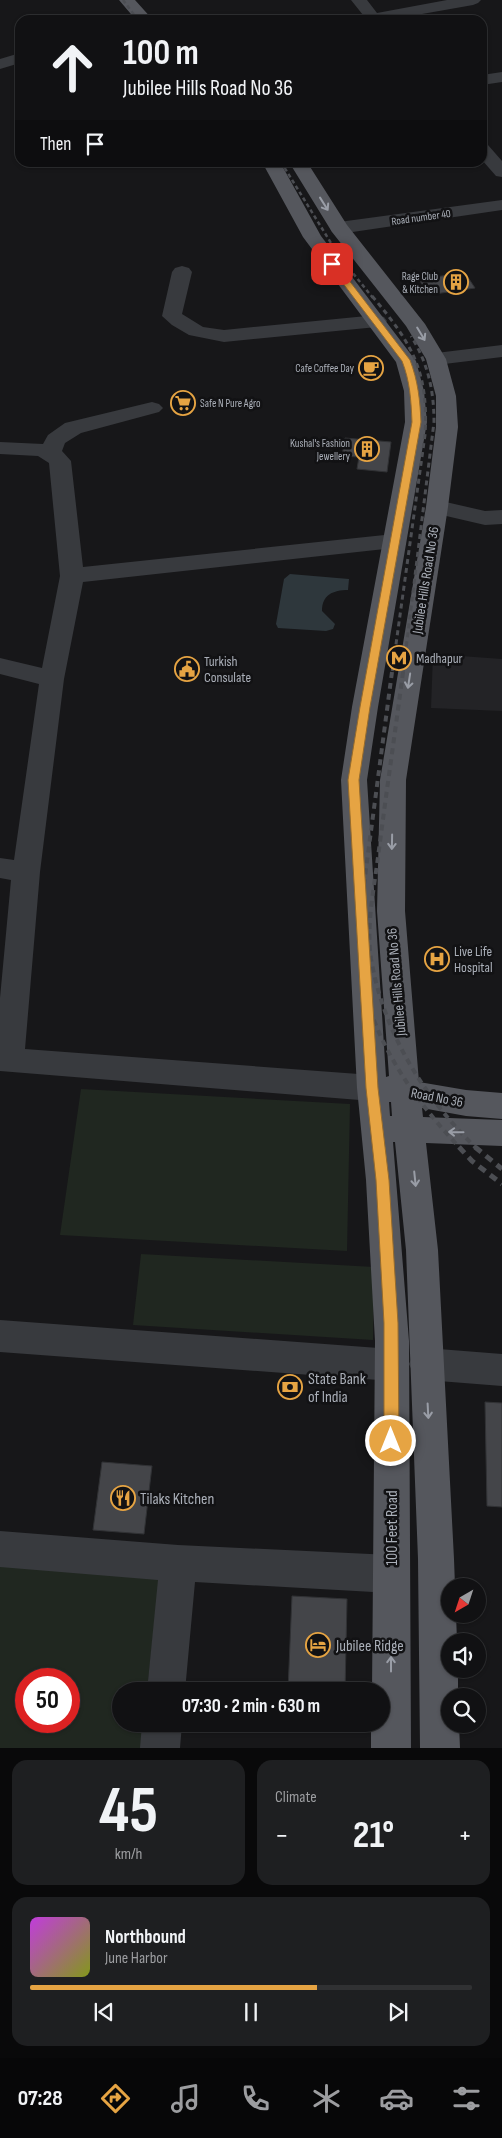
<!DOCTYPE html>
<html lang="en">
<head>
<meta charset="utf-8">
<style>
  body { margin:0; font-family:"Sofia Sans Condensed",sans-serif; background:#1e1f21; color:#f1f3f6; height:100vh; display:flex; flex-direction:column; font-size:19px; white-space:nowrap }
  * { box-sizing:border-box; margin:0 }
  p { font-size:16px; color:#9c9da0 }
  .icon { flex:none; width:28px; height:28px; fill:none; stroke:currentColor; stroke-width:2; stroke-linecap:round; stroke-linejoin:round }
  .map { position:relative; height:1748px; overflow:hidden }
  .drawer { display:flex; flex-direction:column; gap:12px; padding:12px; background:#09090a; flex:1 }
  .drawer>* { flex:none }
  .banner { position:absolute; left:15px; top:15px; width:472px; height:152px; border-radius:15px; box-shadow:0 1px 4px #0004,0 0 0 1px #303133; background:#111113; color:#f1f3f6; overflow:hidden }
  .needle { width:32px; rotate:219deg }
  .controls { position:absolute; left:441px; top:1578px; display:grid; gap:10px }
  .controls a { display:grid; place-items:center; width:45px; height:45px; border-radius:50%; background:#111113; box-shadow:0 1px 4px #0004,0 0 0 1px #303133; font-size:25px }
  .speed { position:absolute; left:15px; top:1668px; display:flex; gap:10px; font-size:25px; font-weight:700; text-align:center }
  .speed>* { display:grid; place-content:center; width:65px; height:65px; border-radius:50%; background:#111113; box-shadow:0 1px 4px #0004,0 0 0 1px #303133; line-height:1 }
  .speed .limit { border:8px solid #d22; background:#fff; color:#111 }
  .pin { position:absolute; display:grid; place-items:center; width:42px; height:42px; color:#fff; margin:-21px; border-radius:10px; box-shadow:0 2px 8px #0006 }
  .me { position:absolute; width:55px; margin:-28px; rotate:0deg; stroke-linejoin:round; filter:drop-shadow(0 0 4px #0008) }
  .turn { display:flex; align-items:center; gap:18px; height:105px; padding:0 25px; font-size:22px }
  .turn .icon { width:65px; height:65px; stroke-width:2.5 }
  .turn b { display:block; font-size:35px; line-height:42px }
  .then { display:flex; align-items:center; height:48px; padding:0 25px; background:#0003; gap:10px; font-size:19px }
  .big { font-size:38px; font-weight:700; line-height:1.1 }
  .drawer .widget { flex:1; display:flex; flex-direction:column; justify-content:center; gap:8px; min-width:0; padding:0 18px; border-radius:15px; background:#1e1f21 }
  .drawer .dial { align-items:center; gap:0 }
  .dial b { font-size:65px; line-height:1 }
  .song { display:flex; align-items:center; gap:15px }
  .cover { width:60px; height:60px; border-radius:8px; background:linear-gradient(135deg,hsl(290 70% 55%),hsl(70 70% 35%)) }
  .played { height:5px; border-radius:2px; background:linear-gradient(90deg,#e6a443 65%,#303133 65%) }
  .keys { display:flex; justify-content:space-around; direction:ltr }
  .heat { display:flex; justify-content:space-between; align-items:center; font-size:28px; direction:ltr }
  .drawer .tiles { flex:1; display:grid; gap:12px; grid-template-columns:1fr 1fr }
  .widget:last-child { grid-column:span 2 }
  .trip { position:absolute; left:112px; top:1682px; width:278px; height:50px; border-radius:25px; background:#111113; box-shadow:0 1px 4px #0004,0 0 0 1px #303133; font-weight:700; line-height:50px; text-align:center }
  .menu { display:flex; height:80px; justify-content:space-around; align-items:center; background:#070708; color:#9c9da0 }
  .menu .icon { width:35px; height:35px }
  .menu .active { color:#e6a443 }
  .menu b { font-size:22px; color:#f1f3f6 }
  .map>svg:first-child { display:block }
  .built { fill:#232326 }
  .green { fill:#202720; fill-rule:evenodd }
  .water { fill:#2e373c }
  .building { fill:#444549; stroke:#313235 }
  .lines { fill:none; stroke-linecap:round; stroke-linejoin:round }
  .minor { fill:#383a3e; fill-rule:evenodd }
  .major { fill:#55575d; fill-rule:evenodd }
  .rail-far3 { stroke:#4c4e53; stroke-width:2.5; stroke-dasharray:4 3; stroke-linecap:butt }
  .rail-far2 { stroke:#4c4e53; stroke-width:3; stroke-dasharray:5 4; stroke-linecap:butt }
  .rail-far1 { stroke:#4c4e53; stroke-width:4; stroke-dasharray:6 5; stroke-linecap:butt }
  .rail { stroke:#4c4e53; stroke-width:5; stroke-dasharray:8 6; stroke-linecap:butt }
  .oneway { stroke:#999da6 }
  .route { fill:#e6a443; stroke:#966b2c }
  .labels { text-anchor:middle; stroke-width:5; stroke-linejoin:round; paint-order:stroke }
  .far-street-label { font-size:11px; fill:#aaafb8; stroke:#121214 }
  .far-poi-label { font-size:11px; fill:#aaafb8; stroke:#121214; text-anchor:end }
  .street-label { font-size:14px; fill:#aaafb8; stroke:#121214 }
  .poi-label { font-size:14px; fill:#aaafb8; stroke:#121214; text-anchor:start }
  .near-poi-label { font-size:16px; fill:#aaafb8; stroke:#121214; text-anchor:start }
  .near-street-label { font-size:16px; fill:#aaafb8; stroke:#121214 }
</style>
</head>
<body>
<div class="map">
<svg width="502" height="1748" viewBox="0 0 502 1748">
  <rect width="100%" height="100%" fill="#171719"/>
  <!-- built -->
  <path class="built" d="M433,654L502,659V711L431,708Z"/>
  <!-- green -->
  <path class="green" d="M81,1089L350,1104L347,1251L60,1235Z
    M141,1254L374,1267L373,1340L133,1325Z
    M0,1566L159,1579L147,1691H121V1724H144L141,1748H0ZM26,1679H69V1721H26Z"/>
  <!-- water -->
  <path class="water" d="M290,574L349,579L348,590C333,590 322,595 322,611L335,624L333,629L326,631L278,628L276,624L284,579Z"/>
  <!-- building -->
  <path class="building" d="M465,273L475,288L428,295L419,279Z
    M345,438L391,442L387,472L357,469L359,457L342,456Z
    M485,1402L502,1403V1507L487,1506Z
    M102,1462L152,1466L144,1534L93,1530Z
    M292,1596L347,1599L345,1691H288Z"/>
  <g class="lines">
    <!-- minor -->
    <path class="minor" d="M351,0H367L377,13L447,0H481L478,3L473,5L388,20H367Z
      M20,53V63L0,69V59Z
      M502,72V82L482,85V75Z
      M482,144L488,145L502,161V177L496,176L482,160Z
      M502,200V210L339,234L332,232L330,228L332,224L339,222Z
      M182,266L189,268L192,272L182,314L203,327L224,330L377,315L384,317L387,321L384,325L377,327L224,342L189,335L172,325L162,316L172,272L175,268Z
      M502,345V357L436,365L429,363L426,359L429,355L436,353Z
      M152,402L159,404L163,408L159,412L81,433L65,443L62,451L71,461L83,567L394,534L402,536L405,541L402,546L394,548L83,582L64,679L40,872L25,1049L372,1075L383,1079L387,1088L383,1097L372,1101L0,1071V998L11,880L0,878V858L14,860L39,684L0,674V658L42,668L60,576L49,463L38,456L0,454V442L43,444L48,435L65,423Z
      M437,500L485,511L502,510V524L485,525L429,512L426,507L429,502Z
      M0,1320L392,1349L404,1354L409,1365L404,1376L392,1381L0,1352Z
      M426,1348L502,1354V1386L426,1380L414,1375L409,1364L414,1353Z
      M0,1531L178,1545L391,1555L404,1561L410,1574L404,1587L391,1593L195,1582L185,1691H147L158,1580L0,1567Z
      M142,1724H182L180,1748H140Z"/>
    <!-- major -->
    <path class="major" d="M119,0H135L153,20H136Z
      M262,162H280L321,236L416,361L424,391L427,422L378,707L367,780L386,1077L389,1076L377,911L380,780L426,507L436,427V396L426,359L406,326L332,232L289,162H307L347,225L425,324L446,359L456,396L458,427L448,507L406,780L405,911L419,1082L466,1090L502,1093V1119L466,1116L422,1108L423,1117L502,1120V1146L426,1143L438,1250L454,1559L455,1586H450V1614H456L457,1641H450V1669H458V1696H450V1724H459L460,1748H420L418,1559L406,1250L395,1142H393L409,1341L411,1748H371V1724H381V1691H372L375,1341L366,1180L357,1088L341,780L352,707L405,422L404,391L396,362L303,237ZM389,1102H391L392,1116H390Z"/>
    <!-- rail-far3 -->
    <path class="rail-far3" d="M123,0L138,20
      M281,162L339,256L373,298"/>
    <!-- rail-far2 -->
    <path class="rail-far2" d="M372,296C412,343 429,372 425,435L392,673
      M403,673L434,422C434,391 428,363 411,336"/>
    <!-- rail-far1 -->
    <path class="rail-far1" d="M392,672L359,922C359,948 360,973 367,999C382,1054 421,1107 460,1148
      M403,672C395,733 386,795 378,857C374,889 366,926 371,959C384,1033 423,1096 476,1148"/>
    <!-- rail -->
    <path class="rail" d="M459,1147L472,1161L502,1184
      M475,1147L502,1169"/>
  </g>
  <!-- one-way arrows -->
  <defs><path id="oneway-shaft" d="M-6 0H5M1.5-3L5.5 0L1.5 3" fill="none" stroke-width="1.6" stroke-linecap="round" stroke-linejoin="round" transform="scale(1.25)"/></defs>
  <g class="oneway">
    <use href="#oneway-shaft" transform="translate(324 204) rotate(58)"/>
    <use href="#oneway-shaft" transform="translate(421 334) rotate(59)"/>
    <use href="#oneway-shaft" transform="translate(409 681) rotate(99)"/>
    <use href="#oneway-shaft" transform="translate(392 842) rotate(91)"/>
    <use href="#oneway-shaft" transform="translate(456 1132) rotate(-179)"/>
    <use href="#oneway-shaft" transform="translate(415 1179) rotate(84)"/>
    <use href="#oneway-shaft" transform="translate(428 1411) rotate(87)"/>
    <use href="#oneway-shaft" transform="translate(391 1664) rotate(-90)"/>
  </g>
  <!-- route -->
  <path class="route" d="M329,262H335L410,360C418,381 420,400 421,422L370,707L359,780L378,1088L389,1180L398,1323L399,1441L397,1446L391,1448L386,1446L384,1441V1323L376,1180L366,1088L348,780L360,707L412,422C411,400 410,381 402,361L329,265Z"/>
  <!-- icons -->
  <defs>
    <symbol id="building-ring" viewBox="-11 -11 22 22"><circle r="9.5" fill="#121214" stroke="#e6a443" stroke-width="1.5"/><path d="M-4-6H4V6H1V3H-1V6H-4ZM-2.5-4.3h1.7v1.8h-1.7ZM.8-4.3h1.7v1.8H.8ZM-2.5-1h1.7V.8h-1.7ZM.8-1h1.7V.8H.8Z" fill="#e6a443"/></symbol>
    <symbol id="cafe-ring" viewBox="-11 -11 22 22"><circle r="9.5" fill="#121214" stroke="#e6a443" stroke-width="1.5"/><path d="M-5.5-4.5H6V0H3Q3 3.5 0 3.5H-2.5Q-5.5 3.5-5.5 0ZM3-3.2v2h1.7v-2ZM-6 4.5H4V6H-6Z" fill="#e6a443"/></symbol>
    <symbol id="supermarket-ring" viewBox="-11 -11 22 22"><circle r="9.5" fill="#121214" stroke="#e6a443" stroke-width="1.5"/><path d="M-6-5.5h2.5l.6 2H6L4.5 2H-2.5L-4.4-4H-6ZM-1.5 3.2a1.3 1.3 0 1 0 .1 0ZM3 3.2a1.3 1.3 0 1 0 .1 0Z" fill="#e6a443"/></symbol>
    <symbol id="metro-ring" viewBox="-11 -11 22 22"><circle r="9.5" fill="#121214" stroke="#e6a443" stroke-width="1.5"/><path d="M-5.5 5V-5H-3L0 0L3-5H5.5V5H3V-.5L0 4L-3-.5V5Z" fill="#e6a443"/></symbol>
    <symbol id="civic-ring" viewBox="-11 -11 22 22"><circle r="9.5" fill="#121214" stroke="#e6a443" stroke-width="1.5"/><path d="M-.6-6.5H3V-4.5H.6V-3L4-1V1h2V6H-6V1h2V-1L-.6-3ZM-1.2 2.5V6h2.4V2.5Z" fill="#e6a443"/></symbol>
    <symbol id="hospital-ring" viewBox="-11 -11 22 22"><circle r="9.5" fill="#121214" stroke="#e6a443" stroke-width="1.5"/><path d="M-5-5h3v3.5h4V-5h3V5h-3V1.5h-4V5h-3Z" fill="#e6a443"/></symbol>
    <symbol id="bank-ring" viewBox="-11 -11 22 22"><circle r="9.5" fill="#121214" stroke="#e6a443" stroke-width="1.5"/><path d="M-6-4H6V4H-6ZM0-2.3a2.3 2.3 0 1 0 0 4.6a2.3 2.3 0 1 0 0-4.6Z" fill="#e6a443"/></symbol>
    <symbol id="restaurant-ring" viewBox="-11 -11 22 22"><circle r="9.5" fill="#121214" stroke="#e6a443" stroke-width="1.5"/><path d="M-5-6h1v4h1v-4h1v4h1v-4h1v5L-1.5 .5V6h-2V.5L-5-1ZM5-6V6H3V1.5H1.5Q1.5-4 5-6Z" fill="#e6a443"/></symbol>
    <symbol id="hotel-ring" viewBox="-11 -11 22 22"><circle r="9.5" fill="#121214" stroke="#e6a443" stroke-width="1.5"/><path d="M-6-4.5h1.5V1H6V5H4.5V3h-9V5H-6ZM-4 0a1.8 1.8 0 1 1 3.6 0ZM.5 0V-2.5h3Q6-2.5 6 0Z" fill="#e6a443"/></symbol>
  </defs>
  <g fill-rule="evenodd">
    <use href="#building-ring" x="442" y="268" width="28" height="28"/>
    <use href="#cafe-ring" x="357" y="354" width="28" height="28"/>
    <use href="#supermarket-ring" x="169" y="389" width="28" height="28"/>
    <use href="#building-ring" x="353" y="435" width="28" height="28"/>
    <use href="#metro-ring" x="385" y="644" width="28" height="28"/>
    <use href="#civic-ring" x="173" y="655" width="28" height="28"/>
    <use href="#hospital-ring" x="423" y="945" width="28" height="28"/>
    <use href="#bank-ring" x="276" y="1373" width="28" height="28"/>
    <use href="#restaurant-ring" x="109" y="1484" width="28" height="28"/>
    <use href="#hotel-ring" x="304" y="1631" width="28" height="28"/>
  </g>
  <g class="labels">
    <!-- far-street labels -->
    <g class="far-street-label">
      <text transform="translate(421 217) rotate(-8)" y="4">Road number 40</text>
    </g>
    <!-- far-poi labels -->
    <g class="far-poi-label">
      <text x="438" y="280">Rage Club<tspan x="438" dy="13">&amp; Kitchen</tspan></text>
      <text x="354" y="372">Cafe Coffee Day</text>
      <text x="200" y="407" text-anchor="start">Safe N Pure Agro</text>
      <text x="350" y="447">Kushal's Fashion<tspan x="350" dy="13">Jewellery</tspan></text>
    </g>
    <!-- street labels -->
    <g class="street-label">
      <text transform="translate(425 580) rotate(-81)" y="5">Jubilee Hills Road No 36</text>
      <text transform="translate(396 982) rotate(-95)" y="5">Jubilee Hills Road No 36</text>
      <text transform="translate(437 1097) rotate(11)" y="5">Road No 36</text>
    </g>
    <!-- poi labels -->
    <g class="poi-label">
      <text x="416" y="663">Madhapur</text>
      <text x="204" y="666">Turkish<tspan x="204" dy="16">Consulate</tspan></text>
      <text x="454" y="956">Live Life<tspan x="454" dy="16">Hospital</tspan></text>
    </g>
    <!-- near-poi labels -->
    <g class="near-poi-label">
      <text x="308" y="1384">State Bank<tspan x="308" dy="18">of India</tspan></text>
      <text x="140" y="1504">Tilaks Kitchen</text>
      <text x="336" y="1651">Jubilee Ridge</text>
    </g>
    <!-- near-street labels -->
    <g class="near-street-label">
      <text transform="translate(391 1528) rotate(-90)" y="6">100 Feet Road</text>
    </g>
  </g>
</svg>
<div class="controls">
<a><svg class="needle" viewBox="-14 -14 28 28"><path d="M0-13l5 13h-10z" fill="#e53935"/><path d="M0 13l5-13h-10z" fill="#9c9da0"/></svg></a>
<a><svg class="icon" aria-label="sound" viewBox="0 0 24 24"><path d="M4 9h4l5-4v14l-5-4H4zM17 9q2 3 0 6"/></svg></a>
<a><svg class="icon" aria-label="search" viewBox="0 0 24 24"><circle cx="10" cy="10" r="6"/><path d="M15 15l6 6"/></svg></a>
</div>
<div class="speed"><div class="limit">50</div></div>
<div class="pin" style="left:332px;top:264px;background:#d93025"><svg class="icon" aria-label="arrive" viewBox="0 0 24 24"><path d="M6 21V4h12l-3 4 3 4H6"/></svg></div>
<svg class="me" style="left:391px;top:1441px" viewBox="-20 -20 40 40"><circle r="17" fill="#e6a443" stroke="#fff" stroke-width="3"/><path d="M0-11L8 9 0 5-8 9z" fill="#fff"/></svg>
<div class="trip">07:30 · 2 min · 630 m</div>
<div class="banner">
<div class="turn"><svg class="icon" aria-label="ahead" viewBox="0 0 24 24"><path d="M12 20V5M6 11l6-6 6 6"/></svg><div><b>100 m</b>Jubilee Hills Road No 36</div></div>
<div class="then">Then<svg class="icon" aria-label="arrive" viewBox="0 0 24 24"><path d="M6 21V4h12l-3 4 3 4H6"/></svg></div>
</div>
</div>
<section class="drawer">
<div class="tiles">
<div class="widget dial"><b>45</b><p>km/h</p></div>
<div class="widget"><p>Climate</p>
<div class="heat"><a>−</a><b class="big">21°</b><a>+</a></div>
</div>
<div class="widget">
<div class="song"><i class="cover"></i><div><b>Northbound</b><p>June Harbor</p></div></div>
<div class="played"></div>
<div class="keys"><svg class="icon" aria-label="previous" viewBox="0 0 24 24"><path d="M18 5L8 12l10 7zM5 5v14"/></svg><svg class="icon" aria-label="pause" viewBox="0 0 24 24"><path d="M8 5v14M16 5v14"/></svg><svg class="icon" aria-label="next" viewBox="0 0 24 24"><path d="M6 5l10 7-10 7zM19 5v14"/></svg></div>
</div>
</div>
</section>
<nav class="menu">
<b>07:28</b>
<svg class="icon active" aria-label="directions" viewBox="0 0 24 24"><path d="M12 3l9 9-9 9-9-9zM9 14v-3h6M13 9l2 2-2 2"/></svg>
<svg class="icon" aria-label="music" viewBox="0 0 24 24"><path d="M9 18V5l10-2v13"/><circle cx="6" cy="18" r="3"/><circle cx="16" cy="16" r="3"/></svg>
<svg class="icon" aria-label="phone" viewBox="0 0 24 24"><path d="M5 4h4l2 5-3 2q2 4 5 5l2-3 5 2v4C11 20 4 13 5 4z"/></svg>
<svg class="icon" aria-label="climate" viewBox="0 0 24 24"><path d="M12 3v18M4 7l16 10M4 17L20 7"/></svg>
<svg class="icon" aria-label="car" viewBox="0 0 24 24"><path d="M5 17H2v-5l4-1 3-4h7l3 4 3 1v5h-3M9 17h6M6 11h13"/><circle cx="7" cy="17" r="2"/><circle cx="17" cy="17" r="2"/></svg>
<svg class="icon" aria-label="filters" viewBox="0 0 24 24"><path d="M4 7h16M4 17h16"/><circle cx="9" cy="7" r="2"/><circle cx="15" cy="17" r="2"/></svg>
</nav>
</body>
</html>
